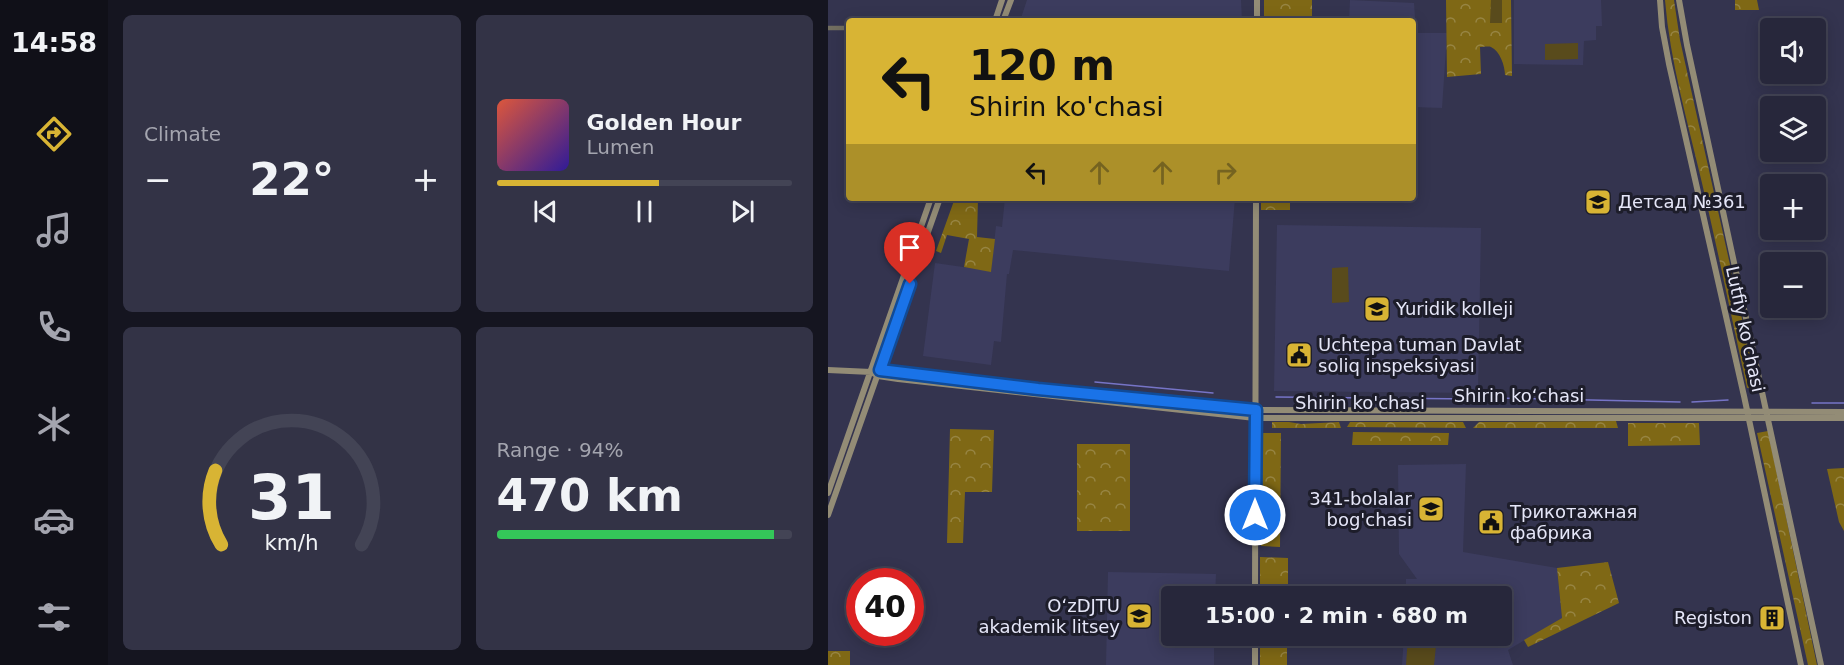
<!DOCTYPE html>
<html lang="en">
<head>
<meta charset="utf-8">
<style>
  body { margin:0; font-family:"DejaVu Sans",sans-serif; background:#333346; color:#f1f3f6; height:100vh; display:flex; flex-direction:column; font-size:22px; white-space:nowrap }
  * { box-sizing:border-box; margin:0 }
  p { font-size:20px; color:#a4a5af }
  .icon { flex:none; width:33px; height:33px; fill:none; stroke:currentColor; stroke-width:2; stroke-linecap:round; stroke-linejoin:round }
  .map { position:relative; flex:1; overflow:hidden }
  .sheet { display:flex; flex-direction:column; gap:15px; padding:15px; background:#151520; width:720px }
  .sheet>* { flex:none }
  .guide { position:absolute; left:18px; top:18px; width:570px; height:183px; border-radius:6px; box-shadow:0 3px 15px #0003,0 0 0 2px #434455; background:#d8b434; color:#111; overflow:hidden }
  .tools { position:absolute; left:932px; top:18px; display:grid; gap:12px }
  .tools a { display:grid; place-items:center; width:66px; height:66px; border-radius:6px; background:#27273b; box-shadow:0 3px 15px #0003,0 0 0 2px #434455; font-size:30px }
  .speed { position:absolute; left:18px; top:568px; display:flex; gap:12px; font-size:30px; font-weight:700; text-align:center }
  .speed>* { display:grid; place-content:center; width:78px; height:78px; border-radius:50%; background:#27273b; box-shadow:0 3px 15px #0003,0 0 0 2px #434455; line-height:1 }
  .speed .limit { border:9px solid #d22; background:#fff; color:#111 }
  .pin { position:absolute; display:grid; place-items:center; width:51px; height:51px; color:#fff; margin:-62px -26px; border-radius:50% 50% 50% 0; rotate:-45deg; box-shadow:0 0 6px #0007 }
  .pin .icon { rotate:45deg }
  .me { position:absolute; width:66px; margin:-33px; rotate:0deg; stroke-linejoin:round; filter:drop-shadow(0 0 4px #0008) }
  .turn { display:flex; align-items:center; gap:21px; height:126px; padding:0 24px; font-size:27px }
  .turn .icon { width:78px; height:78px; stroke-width:2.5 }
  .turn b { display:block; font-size:42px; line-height:51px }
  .lanes { display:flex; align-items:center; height:57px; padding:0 24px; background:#0003; justify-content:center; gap:30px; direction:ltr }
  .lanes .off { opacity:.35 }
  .big { font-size:45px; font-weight:700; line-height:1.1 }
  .sheet .tile { flex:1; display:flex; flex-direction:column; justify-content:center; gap:9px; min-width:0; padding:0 21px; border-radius:9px; background:#333346 }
  .sheet .dial { align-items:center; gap:0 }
  .dial svg { height:156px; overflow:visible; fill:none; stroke:#434455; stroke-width:7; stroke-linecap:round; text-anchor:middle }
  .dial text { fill:#f1f3f6; stroke:none }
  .song { display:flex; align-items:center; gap:18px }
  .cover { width:72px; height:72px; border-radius:9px; background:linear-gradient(135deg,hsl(10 70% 55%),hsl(250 70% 35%)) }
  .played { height:6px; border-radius:3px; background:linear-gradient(90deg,#d8b434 55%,#434455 55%) }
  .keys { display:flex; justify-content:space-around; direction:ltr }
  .heat { display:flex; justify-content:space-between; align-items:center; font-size:33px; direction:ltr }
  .charge { height:9px; border-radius:4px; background:linear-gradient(90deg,#34c759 94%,#434455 0) }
  .sheet .tiles { flex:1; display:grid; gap:15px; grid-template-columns:repeat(2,1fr) }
  .trip { position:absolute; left:333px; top:586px; width:351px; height:60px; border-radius:6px; background:#27273b; box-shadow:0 3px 15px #0003,0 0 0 2px #434455; font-weight:700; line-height:60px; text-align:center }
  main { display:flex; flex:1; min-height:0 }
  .dock { display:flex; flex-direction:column; width:108px; justify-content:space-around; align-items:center; background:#101018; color:#a4a5af }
  .dock .icon { width:42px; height:42px }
  .dock .active { color:#d8b434 }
  .dock b { font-size:27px; color:#f1f3f6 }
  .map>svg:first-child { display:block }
  .built { fill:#3c3c5e }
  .forest { fill:url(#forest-crowns) }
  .green { fill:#594b1c }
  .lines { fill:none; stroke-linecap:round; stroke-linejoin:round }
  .stream { stroke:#7674c7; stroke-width:1.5 }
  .street { stroke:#726e60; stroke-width:4.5 }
  .secondary { stroke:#938c76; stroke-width:6 }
  .route-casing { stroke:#114b97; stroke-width:15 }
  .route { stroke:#1a73e8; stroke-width:10 }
  .labels { text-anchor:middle; stroke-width:6; stroke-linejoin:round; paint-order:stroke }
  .poi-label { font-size:18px; fill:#e5e6f8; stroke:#1d1d2a; text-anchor:start }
  .street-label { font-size:18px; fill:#e5e6f8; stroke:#1d1d2a }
</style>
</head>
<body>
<main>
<nav class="dock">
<b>14:58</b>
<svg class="icon active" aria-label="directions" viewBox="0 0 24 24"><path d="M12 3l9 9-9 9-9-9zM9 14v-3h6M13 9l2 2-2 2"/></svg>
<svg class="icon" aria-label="music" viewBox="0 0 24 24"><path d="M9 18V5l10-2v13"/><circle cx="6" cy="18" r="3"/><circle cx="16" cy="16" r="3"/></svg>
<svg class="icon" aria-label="phone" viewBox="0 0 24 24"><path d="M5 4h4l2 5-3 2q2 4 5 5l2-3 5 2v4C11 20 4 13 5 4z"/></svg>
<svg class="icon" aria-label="climate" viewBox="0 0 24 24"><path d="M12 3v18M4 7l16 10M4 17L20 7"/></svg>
<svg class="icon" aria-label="car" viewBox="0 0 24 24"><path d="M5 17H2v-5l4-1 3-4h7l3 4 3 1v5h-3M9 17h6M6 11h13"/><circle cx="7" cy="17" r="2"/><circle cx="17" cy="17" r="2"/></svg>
<svg class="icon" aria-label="filters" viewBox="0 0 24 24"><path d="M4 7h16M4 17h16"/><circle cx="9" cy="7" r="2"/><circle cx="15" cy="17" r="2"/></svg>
</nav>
<section class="sheet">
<div class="tiles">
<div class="tile"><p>Climate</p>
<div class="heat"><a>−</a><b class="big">22°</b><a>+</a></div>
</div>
<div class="tile">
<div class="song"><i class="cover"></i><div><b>Golden Hour</b><p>Lumen</p></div></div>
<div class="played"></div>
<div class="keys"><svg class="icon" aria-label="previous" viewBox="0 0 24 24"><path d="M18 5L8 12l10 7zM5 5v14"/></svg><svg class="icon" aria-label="pause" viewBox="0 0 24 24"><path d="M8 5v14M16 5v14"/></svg><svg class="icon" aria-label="next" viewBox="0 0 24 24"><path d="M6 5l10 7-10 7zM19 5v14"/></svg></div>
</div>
<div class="tile dial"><svg viewBox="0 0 100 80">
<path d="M14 69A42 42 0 1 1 86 69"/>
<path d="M14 69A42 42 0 0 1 11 31" stroke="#d8b434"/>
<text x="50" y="56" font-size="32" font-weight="700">31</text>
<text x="50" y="72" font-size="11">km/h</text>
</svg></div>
<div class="tile"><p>Range · 94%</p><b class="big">470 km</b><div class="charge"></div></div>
</div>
</section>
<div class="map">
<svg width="1016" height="665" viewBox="0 0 1016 665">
  <defs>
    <pattern id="forest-crowns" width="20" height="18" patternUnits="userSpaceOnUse" patternTransform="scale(1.5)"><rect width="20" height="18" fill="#7f6815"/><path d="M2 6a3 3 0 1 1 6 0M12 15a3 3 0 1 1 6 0" fill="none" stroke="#978543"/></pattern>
  </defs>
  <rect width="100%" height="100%" fill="#34344f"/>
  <!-- built -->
  <path class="built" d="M199,0H413L414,21H192Z
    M522,0L586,3L588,33H619L614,108L585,107V21H521Z
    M686,0H773L774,26H768V40L756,41L755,65L686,64Z
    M177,198H407L401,271L185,250L181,274H179L173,342L166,341L163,365L95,356L107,263L163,271L168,226L174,227Z
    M449,225L653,228L650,393L446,391Z
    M638,464L635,552L729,568L734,618L680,650L685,665H574L576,636H674V597H578V579H589L571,554L570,465Z
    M280,572L388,574L387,597H344V636H386V665H278Z"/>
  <!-- forest -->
  <path class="forest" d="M436,0H484V21H436Z
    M618,0H683L684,76L677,75C677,66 672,51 663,47C661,46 655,47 652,47L653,74L619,77Z
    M837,0H846L852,40L929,386L919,388C904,320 890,251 874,183C860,123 842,62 837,0Z
    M907,0H929L931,10H907Z
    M127,198H150L149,237L167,239L163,272L136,267L141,239L119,235L113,253L108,251Z
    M433,198H462V210H433Z
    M788,421L790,428H645L651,422Z
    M444,422H461L473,424L511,422L513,428H444Z
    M522,422H635L638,428L519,427Z
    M800,423H871L872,445L800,446Z
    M122,429L166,430L164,492H137L135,543H119Z
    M940,431L989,665H980L929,433Z
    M525,432L621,433L620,445H524Z
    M434,433H453L452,547L433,546Z
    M249,444H302V531H249Z
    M1016,468V531L1011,522L999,469Z
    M432,557L460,558V597H432Z
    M780,562L791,603L700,647L696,640L734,618L729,568Z
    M432,636H459V665H432Z
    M0,651H22V665H0Z"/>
  <!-- green -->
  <path class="green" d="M663,0H674V23H662Z
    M750,43V59L717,60V44Z
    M520,267L521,302L504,303V268Z
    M580,636H609L606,665H578Z"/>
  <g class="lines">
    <!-- stream -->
    <path class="stream" d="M267,382L385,393
      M448,397L645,399
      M668,398L852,402
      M864,402L900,400
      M984,403H1016"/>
    <!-- street -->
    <path class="street" d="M0,28H21"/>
    <!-- secondary -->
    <path class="secondary" d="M429,0V21
      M832,0L834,27L841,64L916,396L973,665
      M851,0L859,45L993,665
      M167,21L174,0
      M175,21L183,0
      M0,370L43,372L50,376L70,379L427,418H1016
      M43,372L52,370L64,371L210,389L427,410L1016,412
      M0,493L103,198
      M0,515L112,198
      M427,597L428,198
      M427,665V636"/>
  </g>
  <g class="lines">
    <defs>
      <path id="route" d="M82,284L52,370L210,389L428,410L427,515"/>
    </defs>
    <!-- route casing -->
    <use href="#route" class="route-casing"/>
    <!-- route -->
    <use href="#route" class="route"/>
  </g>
  <!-- icons -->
  <defs>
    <symbol id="school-square" viewBox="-11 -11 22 22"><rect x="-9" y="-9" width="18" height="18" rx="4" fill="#d8b434" stroke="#1d1d2a"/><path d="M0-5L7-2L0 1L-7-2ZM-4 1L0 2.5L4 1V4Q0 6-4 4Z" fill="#111"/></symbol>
    <symbol id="university-square" viewBox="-11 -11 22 22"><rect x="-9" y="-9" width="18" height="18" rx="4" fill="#d8b434" stroke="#1d1d2a"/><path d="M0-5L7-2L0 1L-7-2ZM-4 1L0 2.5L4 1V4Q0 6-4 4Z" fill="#111"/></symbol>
    <symbol id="civic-square" viewBox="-11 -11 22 22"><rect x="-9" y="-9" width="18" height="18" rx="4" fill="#d8b434" stroke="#1d1d2a"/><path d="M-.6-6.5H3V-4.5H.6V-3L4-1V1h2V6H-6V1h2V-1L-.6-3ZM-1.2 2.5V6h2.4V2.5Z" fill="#111"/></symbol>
    <symbol id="building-square" viewBox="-11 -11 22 22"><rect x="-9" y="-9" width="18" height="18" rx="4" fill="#d8b434" stroke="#1d1d2a"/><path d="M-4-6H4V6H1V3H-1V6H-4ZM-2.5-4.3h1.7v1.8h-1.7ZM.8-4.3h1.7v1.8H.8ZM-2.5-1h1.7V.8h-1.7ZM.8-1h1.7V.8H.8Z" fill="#111"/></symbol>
  </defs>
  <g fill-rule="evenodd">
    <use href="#school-square" x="755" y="187" width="30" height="30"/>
    <use href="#university-square" x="534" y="294" width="30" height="30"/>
    <use href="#civic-square" x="456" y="340" width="30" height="30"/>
    <use href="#school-square" x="588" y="494" width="30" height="30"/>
    <use href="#civic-square" x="648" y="507" width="30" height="30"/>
    <use href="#university-square" x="296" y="601" width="30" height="30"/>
    <use href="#building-square" x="929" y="603" width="30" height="30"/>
  </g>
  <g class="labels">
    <!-- poi labels -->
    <g class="poi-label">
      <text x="790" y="208">Детсад №361</text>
      <text x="568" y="315">Yuridik kolleji</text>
      <text x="490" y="351">Uchtepa tuman Davlat<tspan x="490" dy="21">soliq inspeksiyasi</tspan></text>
      <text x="584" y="505" text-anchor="end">341-bolalar<tspan x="584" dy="21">bog'chasi</tspan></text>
      <text x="682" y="518">Трикотажная<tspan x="682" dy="21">фабрика</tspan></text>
      <text x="292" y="612" text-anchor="end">OʻzDJTU<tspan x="292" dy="21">akademik litsey</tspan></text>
      <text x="924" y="624" text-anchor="end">Registon</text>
    </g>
    <!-- street labels -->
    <g class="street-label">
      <text transform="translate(917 329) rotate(78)" y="6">Lutfiy ko'chasi</text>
      <text x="691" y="402">Shirin koʻchasi</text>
      <text x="532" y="409">Shirin ko'chasi</text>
    </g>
  </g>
</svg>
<div class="tools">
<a><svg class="icon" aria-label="sound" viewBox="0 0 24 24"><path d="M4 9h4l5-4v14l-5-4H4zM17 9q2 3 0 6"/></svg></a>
<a><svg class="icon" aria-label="layers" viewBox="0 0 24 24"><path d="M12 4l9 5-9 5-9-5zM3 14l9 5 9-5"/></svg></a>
<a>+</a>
<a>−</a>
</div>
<div class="speed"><div class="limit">40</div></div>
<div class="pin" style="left:82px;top:284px;background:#d93025"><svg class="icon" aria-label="arrive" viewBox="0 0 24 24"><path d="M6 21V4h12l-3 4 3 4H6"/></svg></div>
<svg class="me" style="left:427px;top:515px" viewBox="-20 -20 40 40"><circle r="17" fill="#1a73e8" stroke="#fff" stroke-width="3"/><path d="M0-11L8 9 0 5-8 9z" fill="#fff"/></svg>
<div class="trip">15:00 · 2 min · 680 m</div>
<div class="guide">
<div class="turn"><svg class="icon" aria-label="left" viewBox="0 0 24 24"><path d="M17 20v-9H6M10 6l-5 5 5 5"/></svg><div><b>120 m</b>Shirin ko'chasi</div></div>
<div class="lanes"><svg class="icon" aria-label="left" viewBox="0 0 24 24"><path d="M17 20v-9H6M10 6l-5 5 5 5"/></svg><svg class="icon off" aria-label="ahead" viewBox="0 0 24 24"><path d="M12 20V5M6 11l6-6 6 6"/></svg><svg class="icon off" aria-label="ahead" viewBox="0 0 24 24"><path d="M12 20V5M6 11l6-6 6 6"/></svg><svg class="icon off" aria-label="right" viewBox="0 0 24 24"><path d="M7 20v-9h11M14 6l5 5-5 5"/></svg></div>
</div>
</div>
</main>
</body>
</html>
